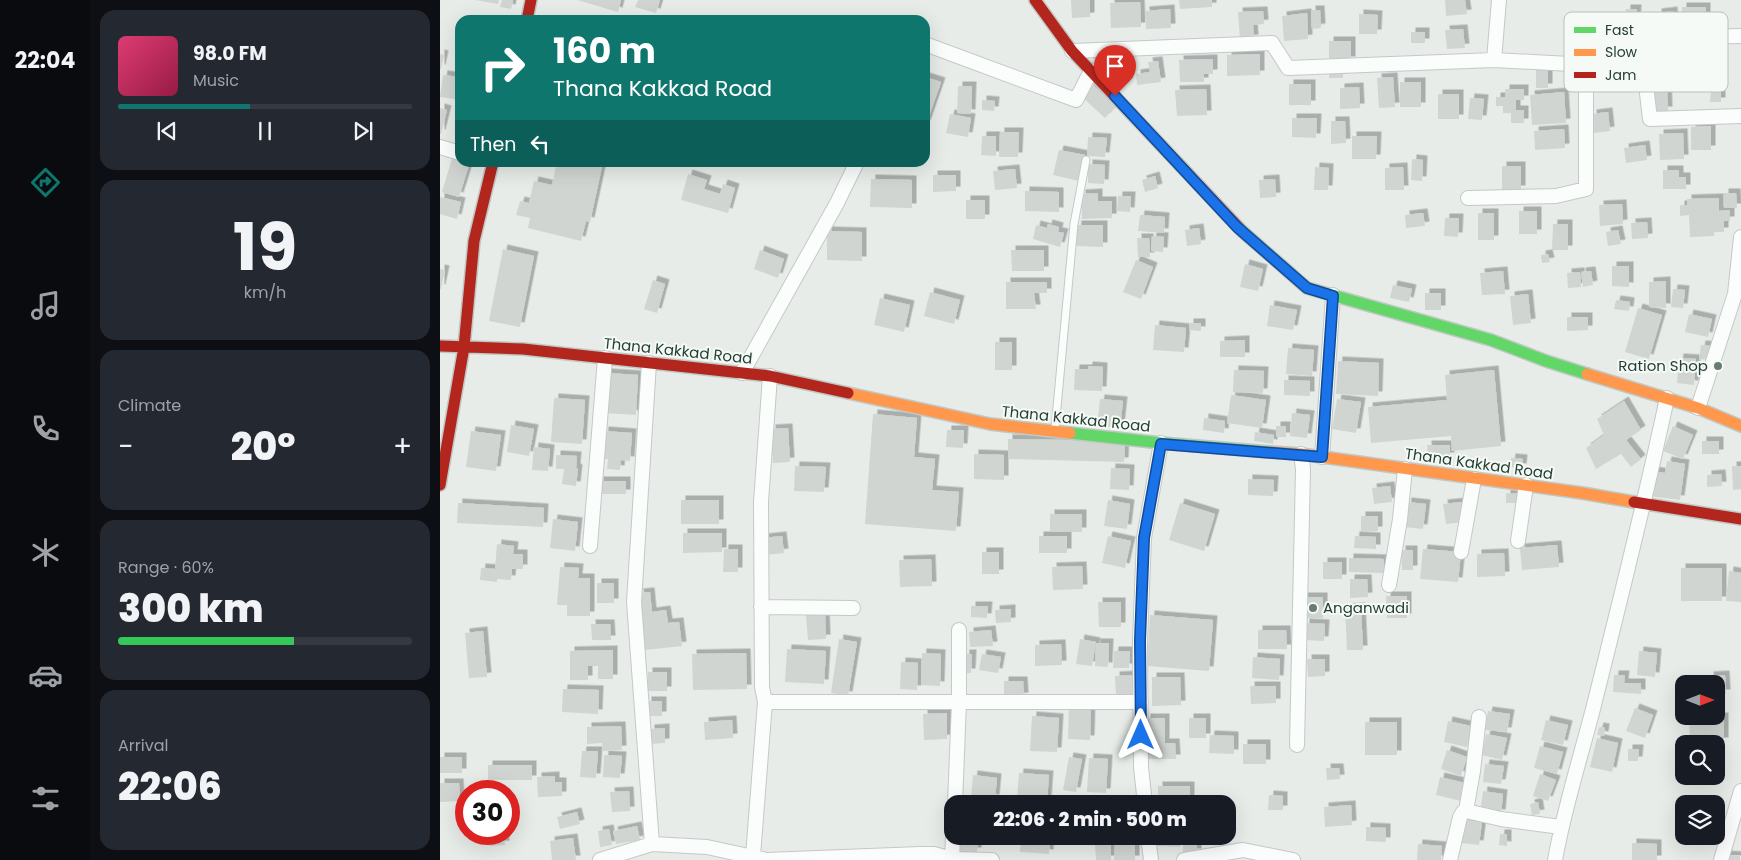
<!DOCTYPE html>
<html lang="en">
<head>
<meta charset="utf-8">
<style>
  body { margin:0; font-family:Poppins,sans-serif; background:#242831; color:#f1f3f6; height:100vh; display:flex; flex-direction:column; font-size:19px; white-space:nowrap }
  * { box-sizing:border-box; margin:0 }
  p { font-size:16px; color:#9ea1a6 }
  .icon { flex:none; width:28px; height:28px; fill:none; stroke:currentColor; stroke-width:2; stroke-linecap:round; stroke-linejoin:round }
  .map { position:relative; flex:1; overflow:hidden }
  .sheet { display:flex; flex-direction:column; gap:10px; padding:10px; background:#0d0f14; width:350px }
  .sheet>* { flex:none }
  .top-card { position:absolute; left:15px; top:15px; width:475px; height:152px; border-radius:15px; box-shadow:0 5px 20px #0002; background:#0f766e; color:#fff; overflow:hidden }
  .needle { width:32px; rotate:90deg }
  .tools { position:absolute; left:1235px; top:675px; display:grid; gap:10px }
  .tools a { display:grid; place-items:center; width:50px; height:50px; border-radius:10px; background:#171b24; box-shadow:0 5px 20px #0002; font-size:25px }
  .speed { position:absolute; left:15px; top:780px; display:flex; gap:10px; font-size:25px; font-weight:700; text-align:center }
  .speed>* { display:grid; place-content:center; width:65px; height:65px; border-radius:50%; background:#171b24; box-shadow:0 5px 20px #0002; line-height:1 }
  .speed .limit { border:8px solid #d22; background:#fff; color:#111 }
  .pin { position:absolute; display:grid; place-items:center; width:42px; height:42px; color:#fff; margin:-51px -21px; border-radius:50% 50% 50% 0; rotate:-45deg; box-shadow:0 0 5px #0007 }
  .pin .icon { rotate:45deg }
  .me { position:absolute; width:55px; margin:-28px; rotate:0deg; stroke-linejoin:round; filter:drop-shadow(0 0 4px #0008) }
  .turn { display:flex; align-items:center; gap:18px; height:105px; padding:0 15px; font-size:22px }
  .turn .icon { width:65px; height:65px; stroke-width:2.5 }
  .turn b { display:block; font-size:35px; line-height:42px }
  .then { display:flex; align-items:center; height:48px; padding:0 15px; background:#0003; gap:10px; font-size:19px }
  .big { font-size:38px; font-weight:800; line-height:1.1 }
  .sheet .card { flex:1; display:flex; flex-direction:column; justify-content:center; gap:8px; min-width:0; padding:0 18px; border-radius:15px; background:#242831 }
  .sheet .dial { align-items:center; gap:0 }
  .dial b { font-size:65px; line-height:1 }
  .song { display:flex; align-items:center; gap:15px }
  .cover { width:60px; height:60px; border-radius:8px; background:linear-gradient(135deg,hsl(340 70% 55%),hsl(340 70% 35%)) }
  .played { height:5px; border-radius:2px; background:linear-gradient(90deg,#0f766e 45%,#363941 45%) }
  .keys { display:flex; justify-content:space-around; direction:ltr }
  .heat { display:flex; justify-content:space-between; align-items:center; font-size:28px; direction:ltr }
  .charge { height:8px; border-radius:4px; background:linear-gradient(90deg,#34c759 60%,#363941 0) }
  .trip { position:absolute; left:504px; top:795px; width:292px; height:50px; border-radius:15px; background:#171b24; box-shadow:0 5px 20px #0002; font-weight:800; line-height:50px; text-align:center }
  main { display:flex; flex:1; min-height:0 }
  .tabs { display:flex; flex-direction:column; width:90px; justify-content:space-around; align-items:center; background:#090b0e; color:#9ea1a6 }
  .tabs .icon { width:35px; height:35px }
  .tabs .selected { color:#0f766e }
  .tabs b { font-size:22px; color:#f1f3f6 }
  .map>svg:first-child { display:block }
  .building { fill:#d0d5d2; filter:url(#shadow) }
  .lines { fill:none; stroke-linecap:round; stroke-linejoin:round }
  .lane-casing { stroke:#c4c9c6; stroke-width:9 }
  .street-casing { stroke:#c4c9c6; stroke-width:16 }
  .fast-casing { stroke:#c0c8c4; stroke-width:14 }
  .slow-casing { stroke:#c0c8c4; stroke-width:14 }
  .jam-casing { stroke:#c0c8c4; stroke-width:14 }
  .lane { stroke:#fbfcfc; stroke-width:7 }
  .street { stroke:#fbfcfc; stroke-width:14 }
  .fast { stroke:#63d668; stroke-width:11 }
  .slow { stroke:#ff974d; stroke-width:11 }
  .jam { stroke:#b3261e; stroke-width:11 }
  .route-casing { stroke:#114b97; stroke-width:12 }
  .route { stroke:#1a73e8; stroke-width:9 }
  .poi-dot { fill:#687c73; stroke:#f6faf7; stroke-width:2 }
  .labels { text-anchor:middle; stroke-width:4; stroke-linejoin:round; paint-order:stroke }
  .street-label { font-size:15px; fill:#244033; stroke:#f6faf7 }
  .poi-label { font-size:15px; fill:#244033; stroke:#f6faf7; text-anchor:end }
  .key { fill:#f6faf7; stroke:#b7c2bc; stroke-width:1 }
  .key-label { font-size:14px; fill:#244033 }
</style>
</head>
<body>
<main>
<nav class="tabs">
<b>22:04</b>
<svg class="icon selected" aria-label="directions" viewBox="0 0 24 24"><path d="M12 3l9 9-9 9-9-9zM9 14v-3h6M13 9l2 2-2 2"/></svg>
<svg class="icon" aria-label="music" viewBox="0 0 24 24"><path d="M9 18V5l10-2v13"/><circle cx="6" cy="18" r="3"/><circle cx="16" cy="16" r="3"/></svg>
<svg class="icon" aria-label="phone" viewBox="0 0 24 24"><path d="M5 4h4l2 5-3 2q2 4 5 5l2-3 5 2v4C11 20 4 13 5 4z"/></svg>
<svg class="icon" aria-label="climate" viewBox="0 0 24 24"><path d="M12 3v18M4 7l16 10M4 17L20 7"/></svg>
<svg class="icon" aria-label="car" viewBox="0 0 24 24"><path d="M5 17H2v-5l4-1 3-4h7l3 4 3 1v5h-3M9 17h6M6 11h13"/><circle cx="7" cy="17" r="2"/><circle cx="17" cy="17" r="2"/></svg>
<svg class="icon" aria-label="filters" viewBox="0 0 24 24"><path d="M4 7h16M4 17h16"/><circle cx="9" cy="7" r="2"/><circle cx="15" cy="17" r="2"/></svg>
</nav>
<section class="sheet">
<div class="card">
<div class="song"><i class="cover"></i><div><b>98.0 FM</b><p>Music</p></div></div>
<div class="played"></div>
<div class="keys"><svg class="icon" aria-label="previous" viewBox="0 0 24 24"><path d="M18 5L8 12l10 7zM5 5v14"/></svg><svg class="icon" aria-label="pause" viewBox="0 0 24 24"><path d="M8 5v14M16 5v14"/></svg><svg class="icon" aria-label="next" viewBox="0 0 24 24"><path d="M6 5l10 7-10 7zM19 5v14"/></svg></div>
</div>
<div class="card dial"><b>19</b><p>km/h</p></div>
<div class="card"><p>Climate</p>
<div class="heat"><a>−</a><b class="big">20°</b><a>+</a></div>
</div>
<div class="card"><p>Range · 60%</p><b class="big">300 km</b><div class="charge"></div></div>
<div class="card"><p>Arrival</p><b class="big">22:06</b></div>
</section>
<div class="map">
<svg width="1301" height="860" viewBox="0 0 1301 860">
  <defs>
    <filter id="shadow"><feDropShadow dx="4.5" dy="-4.5" stdDeviation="0" flood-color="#0004"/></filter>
  </defs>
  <rect width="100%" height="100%" fill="#e7ece9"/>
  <!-- building -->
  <path class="building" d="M35,0H59L58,4Z
    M62,0H73L71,9L60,7Z
    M137,0H181L178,12Z
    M198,0H220L216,13L195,7Z
    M631,0H650V17L632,18Z
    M739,0H772V7L740,9Z
    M1005,0H1025L1027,14L1006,16Z
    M700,2L701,27L671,28L670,3Z
    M1242,7H1266V25H1242Z
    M730,9L731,28L706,29L705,11Z
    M1186,9H1197L1196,26H1185Z
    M871,10H880L881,28L872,29Z
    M823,11L824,24L813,25L814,39L800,40L798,12Z
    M1233,11L1234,24L1218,26L1217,13Z
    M867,13L868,39L844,41L842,16Z
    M919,14L938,15L937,34H919Z
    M1023,29L1025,48L1007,49L1005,30Z
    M971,32H985V43H971Z
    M889,41H911V61L889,60Z
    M0,54L4,55L1,69H0Z
    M820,54V75L787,76V55Z
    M773,59V74H764V82H740L739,60Z
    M718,61L721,82L697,85L696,74L710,72L708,62Z
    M1096,68H1108V88H1096Z
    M889,71H903V78H889Z
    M3,75L20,77V100L0,97Z
    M485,77L501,82L486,125L485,124Z
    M953,77L955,107L939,108L937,78Z
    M960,82H981V107H960Z
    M849,84H871V105H849Z
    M1213,84H1227L1228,111H1214Z
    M653,85L676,106L665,118L642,97Z
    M518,86H532L531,114L517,113Z
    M919,87L920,108L900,109V88Z
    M766,89L767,115L737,116L735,90Z
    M1065,89H1084V100H1076V110H1084V123H1071V113H1063V106H1056V97H1065Z
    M1271,90L1281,91V102H1270Z
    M1124,92L1126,123L1092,125L1090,95Z
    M998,94H1019V119H998Z
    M1030,98L1044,99L1042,120L1028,119Z
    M542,100L555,101L554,111L542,110Z
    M0,108L7,110L1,134H0Z
    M1168,112L1170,131L1154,133L1152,114Z
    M510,114L531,118L528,137L506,133Z
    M852,118H877L876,138L852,137Z
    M891,121H905L906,143L891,144Z
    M1271,126V150H1251V127Z
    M19,129H20V149L14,147Z
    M1124,129L1125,148L1095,150L1094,131Z
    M560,132H579L578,157H559Z
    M1243,133L1244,159L1220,160L1219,134Z
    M542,136H556V156L541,155Z
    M912,136H937L936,159H912Z
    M648,137L667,138L665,157L647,156Z
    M1205,145L1207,160L1186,163L1184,148Z
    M619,150L645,155L639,181L613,175Z
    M13,155L20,157V162H30L19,197L2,192Z
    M972,159L983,160L982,181L971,180Z
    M117,162H163L150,222L146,221L141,241L88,228L90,218L76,215L80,201L89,203L94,181L112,185Z
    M386,162H398L397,167Z
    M648,164L665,165L664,184L648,183Z
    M1062,166H1081V190H1062Z
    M875,167L889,168L888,190H874Z
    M963,167L964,190H945V168Z
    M575,169L577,188L555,190L553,171Z
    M1223,170H1239V177H1246V189H1223Z
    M248,174L267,180L264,189L280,194L283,184L295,188L288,213L241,200Z
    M493,175H516V191L493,192Z
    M715,176L718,188L705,192L702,180Z
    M431,179L472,180V208L430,207Z
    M835,179L836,197L820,198L819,180Z
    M585,191L619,192V212L585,211Z
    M658,193V201H672V218L642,219L641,194Z
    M1284,193H1296L1297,208H1284Z
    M678,196H691L690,212L677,211Z
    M0,197L21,202L17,219L0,214Z
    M1279,198V211L1290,210V221H1284V232H1274V236L1250,237L1249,215L1240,216V205H1247V199Z
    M526,200H545V219H526Z
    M1182,204L1183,224L1160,226L1159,205Z
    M1079,211H1097V234H1079Z
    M983,213L985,226L966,228L965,215Z
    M1038,213H1054V240H1038Z
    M700,215L725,217L724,233L698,231Z
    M1005,218H1019L1018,237L1004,236Z
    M1207,222L1208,238L1192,239L1191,223Z
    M608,224L619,227L618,232L624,233L620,247L593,239L596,225L607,228Z
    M1113,224H1128V250H1112Z
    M637,225H663V247L636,246Z
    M759,228L761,244L747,246L745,230Z
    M1178,230L1181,244L1168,246L1166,232Z
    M387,231L422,232V261L387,260Z
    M712,236L724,237L723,252L711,251Z
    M697,238H709L710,257H698Z
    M63,249L94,256L80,327L49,321Z
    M320,250L344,259L338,278L314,269Z
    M571,250H604V271H572Z
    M1108,254L1110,262L1102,263L1101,255Z
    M696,260L713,267L701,299L683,292Z
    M805,264L823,269L818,291L800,287Z
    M1172,266H1189V287L1172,286Z
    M0,269L5,270L1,289H0Z
    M1063,271L1065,294L1042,295L1040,273Z
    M1151,271L1153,285L1143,287L1141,272Z
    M1140,272L1141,287L1128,288L1127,273Z
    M213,280L225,284L217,313L204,309Z
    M1226,281V308L1209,307V282Z
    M566,282H607V293H594L596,309H566Z
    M953,285L972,289L969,302L950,298Z
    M1233,289L1245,290L1243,308L1231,307Z
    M490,292L520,300L514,324L484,316Z
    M985,293H1001V310H985Z
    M1088,294L1091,323L1073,325L1070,296Z
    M440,298L470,305L464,332L434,325Z
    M1176,300L1190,302L1189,311L1174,309Z
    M830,305L857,310L853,330L827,326Z
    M1198,308L1222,315L1209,359L1185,352Z
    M1249,314L1272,319L1268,337L1245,332Z
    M1127,317H1148V330L1127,331Z
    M749,323H761V331L749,330Z
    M715,325L746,328L744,352L713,350Z
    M805,340V357H780V341Z
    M555,342H572V370H555Z
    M1261,345L1272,346L1271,360L1259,359Z
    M848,348L874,350L872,376L846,374Z
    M1239,358L1256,359L1254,385L1237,383Z
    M898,361L939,363L938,396L896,394Z
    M648,366L663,367L662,391L634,390L635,369H648Z
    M794,370L824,371L823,393L793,392Z
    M1054,370L1061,446L1012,451L1011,436L931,443L928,407L1007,400L1005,375Z
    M167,373L198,375L196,415L165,413Z
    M844,380L870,381V396L844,395Z
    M791,395L826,400L822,428L787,423Z
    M114,398L145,400L142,444L111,442Z
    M660,399L683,401L680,428L657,426Z
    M897,399L921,402L916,433L892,429Z
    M1184,401L1201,430L1186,440L1201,459L1191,467L1181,454L1156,469L1146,448L1164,435L1157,419Z
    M852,413L870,415L867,438L850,436Z
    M433,414L477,418L474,457L495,459L492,490L519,492L516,531L425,524Z
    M764,418L785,421L784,433L763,430Z
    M71,425L94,429L89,456L67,452Z
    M836,426H846V437H836Z
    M1233,426L1253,435L1243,459L1223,451Z
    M348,428L350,462L333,463L331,429Z
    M507,430H524L523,448L506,447Z
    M31,431L61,435L56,471L26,467Z
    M164,431L192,433L190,461L181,460L180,470L167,469L168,459H162Z
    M815,432L834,435L833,444L814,441Z
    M568,439L685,441L684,462L568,459Z
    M1262,441H1279V454H1262Z
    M987,445H1010V457H988Z
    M94,447L110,449L108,471L92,470Z
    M534,454L564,455V480L534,479Z
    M116,455L137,456L136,468L138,469L136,486L122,484L124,469H116Z
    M1071,458L1083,459L1082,468L1070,467Z
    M1227,461L1245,464L1240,500L1209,496L1213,471L1225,473Z
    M355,466L386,467L384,492L354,491Z
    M1292,466H1301V489L1293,490Z
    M671,468L690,469L689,490L670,489Z
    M1281,474L1282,486L1267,487V475Z
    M808,479L834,480L833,496L808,495Z
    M159,481H186V494H159Z
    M950,486L952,502L934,504L932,488Z
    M1066,493L1081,494L1080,503H1066Z
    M241,500H279V524H241Z
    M668,500L690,504L687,529L664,526Z
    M967,502L986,504L983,529L965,527Z
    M1022,502L1025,522L1006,524L1003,504Z
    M18,503L104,508L103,527L17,523Z
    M740,503L775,514L764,551L729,540Z
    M610,514H642V532H610Z
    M921,516H938V531H921Z
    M113,519L138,522L135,551L110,548Z
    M243,533H282V552L243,553Z
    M342,536L344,553L325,555L323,538Z
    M599,536H627V553H599Z
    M668,536L691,541L685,568L662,563Z
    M915,536L936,537V549L914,548Z
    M57,544L74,546L73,554H83V569H72L71,580L57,579V582L40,580L41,568L55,569Z
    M1117,545L1119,567L1082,570L1080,548Z
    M284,549H298V572H283Z
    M983,549L1021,552L1018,582L980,579Z
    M961,550H973V570H962Z
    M542,552H559V574H542Z
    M1064,553L1065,576L1037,577V554Z
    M909,558L944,559V573L909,572Z
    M491,559L492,586L460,587L459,560Z
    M883,562H902V579H883Z
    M642,566L643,589L613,590L612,567Z
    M120,567L139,568L138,578H150V616H127V605H117Z
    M1241,568H1282V601H1241Z
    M1289,571L1301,573V602L1286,601Z
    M910,579H927L928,597L910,598Z
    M157,583H174V603H157Z
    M210,592L212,612L226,610L228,623L239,622L242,646L205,650L199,593Z
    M946,596H967V618H947Z
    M863,597H883V618H863Z
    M658,602H681V627H659Z
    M531,606H548L547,618L531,617Z
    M921,607L923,650H907L905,608Z
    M571,609V622L556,623L555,610Z
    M385,614L386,639L368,640L366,615Z
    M710,615L773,620L769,671L707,666Z
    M865,623L885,624L884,641L865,640Z
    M151,624H170L171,640H152Z
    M551,630L553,646L530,647L529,632Z
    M818,630H846L847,649H818Z
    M43,631L47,677L29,678L25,633Z
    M399,639L417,642L408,696L391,693Z
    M640,639L656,642L652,666L636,664Z
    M656,643H669L668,667L655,666Z
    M621,644L622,665L595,666V645Z
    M347,649L386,651L384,684L345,682Z
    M173,650V679H158V666H148V680H130V651Z
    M674,651H690L689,668H673Z
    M1199,651L1217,653L1215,677L1197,675Z
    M306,653L307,689L253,690L252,654Z
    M482,653L501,654L500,686L481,685Z
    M525,654H532L531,673H524Z
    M542,654L561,657L558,673L539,670Z
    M813,657L840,659L839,680L812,678Z
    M867,659H885V676L868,677Z
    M461,662L478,663L477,690L460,689Z
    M208,672H227V691H208Z
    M695,675L696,694L676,695L675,676Z
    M1174,675H1185L1184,683H1201V694L1173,692Z
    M1285,675L1286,694H1276V684H1270L1269,676Z
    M712,677H740L741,705L712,706Z
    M564,681H583L584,697L564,698Z
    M810,686H836V703L811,704Z
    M123,689L159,690L158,714L122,712Z
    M207,701H222V716H207Z
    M629,704L651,705L650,740L628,739Z
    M1195,708L1213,715L1205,738L1186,731Z
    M1048,711L1070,714L1067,732L1045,730Z
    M507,713V739L484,740L483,714Z
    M592,716L619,718L617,752L590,751Z
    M1284,717V742H1250L1249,718Z
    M706,718H725V743H735L736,759H706Z
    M749,718H766V738H749Z
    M292,720L293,738L265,740L264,722Z
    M1106,720L1128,725L1123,745L1101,740Z
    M1008,721L1031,726L1027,747L1004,742Z
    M925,722H957V755H925Z
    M181,726L182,750L163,751L162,743L147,744V727Z
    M1159,727L1165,728L1164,736L1157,735Z
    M225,728V743L210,744V729Z
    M1046,734L1067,738L1062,760L1042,755Z
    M770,735L794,736V754L769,753Z
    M1157,738L1178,743L1172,772L1150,767Z
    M803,744H826V764H803Z
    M1100,746L1123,752L1117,774L1094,768Z
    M1188,749H1199L1198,761H1188Z
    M1007,750L1027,757L1021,776L1001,769Z
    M142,751H158L156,778L140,777Z
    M164,755L182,756L180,778L163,777Z
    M0,757H22V773H0Z
    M629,757L642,759L636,792L623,790Z
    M649,758L668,759L666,793L647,792Z
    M1045,764L1064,766L1061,784L1043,782Z
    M48,765H92V780H48Z
    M886,768H899L900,779L887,780Z
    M579,773L609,775L607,801L577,799Z
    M1100,774L1116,780L1108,801L1093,796Z
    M533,775L557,778L555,799L531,797Z
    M115,776V782H122V796L98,797L97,777Z
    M1000,777L1025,783L1021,801L996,795Z
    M0,783H19L20,801L0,802Z
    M718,786H750V804H718Z
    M189,791L190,811L172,812L170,792Z
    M1043,791L1063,794L1061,814L1040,812Z
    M829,795L843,796V810H828Z
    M1098,802L1100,814L1092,815L1090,804Z
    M911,805L912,825L885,827L884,807Z
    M137,812L140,824L120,829L117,817Z
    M1024,820L1042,822L1039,845L1021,843Z
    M197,826L200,840L176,844L173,831Z
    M926,827L946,828V842L926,841Z
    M169,829L172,845L160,847L158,831Z
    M48,834H64L65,845L49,846Z
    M1060,834H1067V846L1059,845Z
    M517,836H538L537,852H516Z
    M564,836H574V844L564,845Z
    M581,836H610L609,854L580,852Z
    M670,836H689V838L670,839Z
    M717,836H741L740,847L717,846Z
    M133,838L136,860H112L110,841Z
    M675,839L695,840V860H674Z
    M743,842H757V853H743Z
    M1192,843L1217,844V860H1192Z
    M655,844H671V860H656Z
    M978,844L1002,846L1001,860H977Z
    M1283,855L1300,856V860H1283Z"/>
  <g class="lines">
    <defs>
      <path id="lane" d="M615,429L634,224L646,160"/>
      <path id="street" d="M1059,0L1054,60L1204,68L1210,119L1301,116
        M1215,38L1301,36
        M485,44L636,100L651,71
        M632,51L832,43L848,68L1054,60
        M0,147L20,153
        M1028,198L1116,196L1146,189V65
        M209,363L194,602L212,844
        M302,373L397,203L417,162
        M1258,408L1295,294L1301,237
        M882,457L893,295
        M1078,541L1086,485
        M150,546L165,358
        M1021,552L1034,479
        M949,585L960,519L965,469
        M321,607L413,608
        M325,702H701
        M1039,717L1033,771L1026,811L1061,819L1121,827
        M857,745L863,469L861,454
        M515,804L519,702V630
        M705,804L701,767L700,640L704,538L721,443
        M708,836L711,860
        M313,856L325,702L322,687L321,502L330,376
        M160,860L212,844L267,847L327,860L480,854H494L512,859L552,860
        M512,860L513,836
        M744,860L803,850L853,860
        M1010,860L1020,817L1023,812L1026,811
        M1115,860C1124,809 1140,759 1153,709C1179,605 1205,502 1227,398
        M1281,860L1301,791"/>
      <path id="fast" d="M802,231L867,288L1051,340L1106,361L1147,374
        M630,433L721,443L830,452"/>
      <path id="slow" d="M1147,374L1258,408L1301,426
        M408,393L550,424L630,433
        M830,452L861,454L1142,493L1194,502"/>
      <path id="jam" d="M595,0L632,51L802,231
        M87,20L91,0
        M0,346L83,349L330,376L408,393
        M0,485L24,347L34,241L53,162
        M1194,502L1301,519"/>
    </defs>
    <!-- lane casing -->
    <use href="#lane" class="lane-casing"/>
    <!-- street casing -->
    <use href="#street" class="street-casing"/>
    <!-- fast casing -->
    <use href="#fast" class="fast-casing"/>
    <!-- slow casing -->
    <use href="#slow" class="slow-casing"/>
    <!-- jam casing -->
    <use href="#jam" class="jam-casing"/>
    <!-- lane -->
    <use href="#lane" class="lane"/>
    <!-- street -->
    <use href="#street" class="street"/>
    <!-- fast -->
    <use href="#fast" class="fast"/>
    <!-- slow -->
    <use href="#slow" class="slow"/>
    <!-- jam -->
    <use href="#jam" class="jam"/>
  </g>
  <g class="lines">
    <defs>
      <path id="route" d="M675,96L797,227L867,288L893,296L882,457L721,444L704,538L700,640L701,735"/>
    </defs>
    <!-- route casing -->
    <use href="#route" class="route-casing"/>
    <!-- route -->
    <use href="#route" class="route"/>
  </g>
  <!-- markers -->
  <g class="poi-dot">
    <circle cx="1278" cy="366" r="5"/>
    <circle cx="873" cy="608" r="5"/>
  </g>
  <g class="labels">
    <!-- street labels -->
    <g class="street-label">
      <text transform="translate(238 351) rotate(6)" y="5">Thana Kakkad Road</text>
      <text transform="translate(636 419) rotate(6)" y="5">Thana Kakkad Road</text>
      <text transform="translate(1039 464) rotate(8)" y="5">Thana Kakkad Road</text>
    </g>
    <!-- poi labels -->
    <g class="poi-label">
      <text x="1268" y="371">Ration Shop</text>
      <text x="883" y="613" text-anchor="start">Anganwadi</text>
    </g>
  </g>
  <!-- legend -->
  <rect x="1124" y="12" width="164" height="80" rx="8" class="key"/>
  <rect x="1134" y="27" width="22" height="6" fill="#63d668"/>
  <rect x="1134" y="49" width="22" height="7" fill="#ff974d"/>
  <rect x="1134" y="72" width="22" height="6" fill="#b3261e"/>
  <g class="key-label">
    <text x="1165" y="35">Fast</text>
    <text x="1165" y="57">Slow</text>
    <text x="1165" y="80">Jam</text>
  </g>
</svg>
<div class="tools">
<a><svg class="needle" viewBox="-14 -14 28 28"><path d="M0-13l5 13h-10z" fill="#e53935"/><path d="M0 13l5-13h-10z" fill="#9ea1a6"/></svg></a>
<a><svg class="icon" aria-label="search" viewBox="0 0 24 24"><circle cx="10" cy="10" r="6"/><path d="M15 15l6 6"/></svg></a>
<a><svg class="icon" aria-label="layers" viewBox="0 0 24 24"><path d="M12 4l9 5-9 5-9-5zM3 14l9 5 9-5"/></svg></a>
</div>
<div class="speed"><div class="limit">30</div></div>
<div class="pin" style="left:675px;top:96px;background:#d93025"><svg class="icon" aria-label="arrive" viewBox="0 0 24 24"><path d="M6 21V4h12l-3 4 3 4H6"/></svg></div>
<svg class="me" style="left:701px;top:735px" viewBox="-20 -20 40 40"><path d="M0-17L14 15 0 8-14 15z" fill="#1a73e8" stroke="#fff" stroke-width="4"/></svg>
<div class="trip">22:06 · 2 min · 500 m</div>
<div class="top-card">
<div class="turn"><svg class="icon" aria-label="right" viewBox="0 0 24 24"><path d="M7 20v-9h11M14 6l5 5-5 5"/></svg><div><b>160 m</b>Thana Kakkad Road</div></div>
<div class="then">Then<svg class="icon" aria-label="left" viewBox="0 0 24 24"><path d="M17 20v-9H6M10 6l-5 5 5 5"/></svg></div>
</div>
</div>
</main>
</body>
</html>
